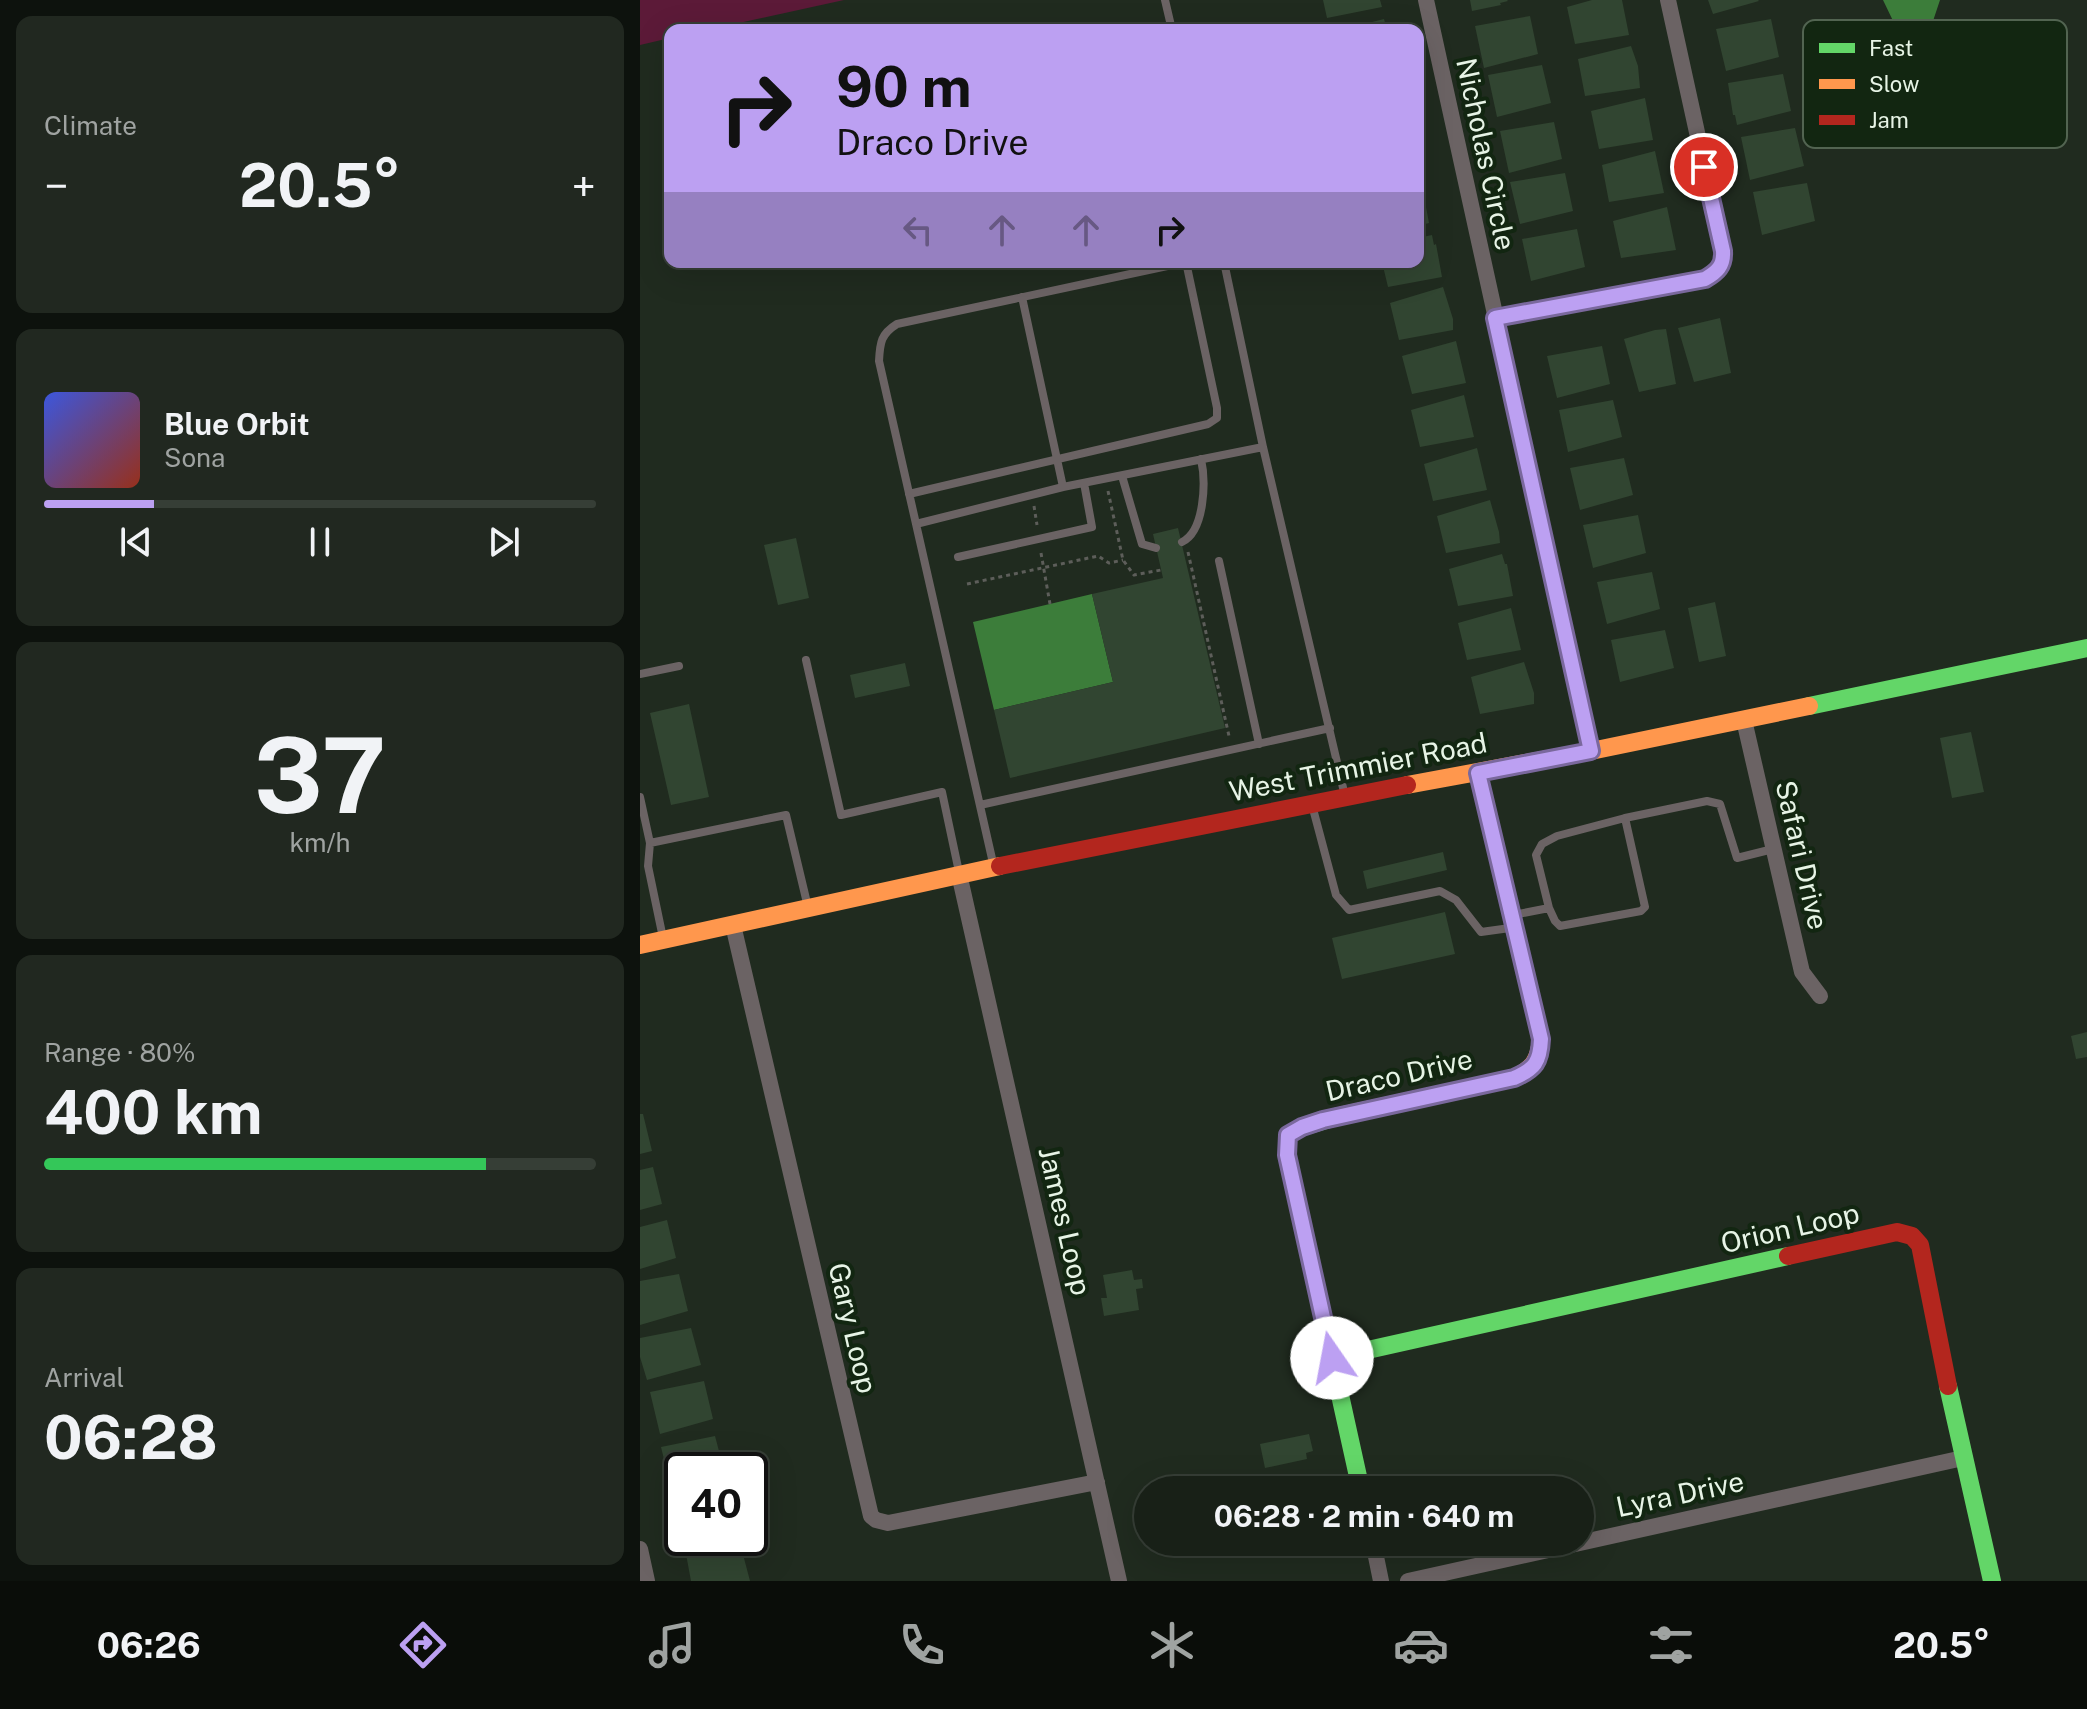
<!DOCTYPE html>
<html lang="en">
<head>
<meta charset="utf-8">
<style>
  body { margin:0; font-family:"Public Sans",sans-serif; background:#212820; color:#f1f3f6; height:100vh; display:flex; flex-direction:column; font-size:30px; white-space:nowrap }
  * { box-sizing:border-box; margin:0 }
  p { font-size:26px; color:#9fa3a1 }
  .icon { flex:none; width:44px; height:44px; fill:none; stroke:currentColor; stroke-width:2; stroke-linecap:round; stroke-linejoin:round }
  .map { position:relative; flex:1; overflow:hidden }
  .side { display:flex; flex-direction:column; gap:16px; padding:16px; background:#0d120d; width:640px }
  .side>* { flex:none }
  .top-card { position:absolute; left:24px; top:24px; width:760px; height:244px; border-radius:16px; box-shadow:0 8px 32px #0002,0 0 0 2px #363e36; background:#bca0f2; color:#111; overflow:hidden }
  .speed { position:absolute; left:24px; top:1452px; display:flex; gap:16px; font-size:40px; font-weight:700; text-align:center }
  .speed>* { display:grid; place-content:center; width:104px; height:104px; border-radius:50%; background:#182017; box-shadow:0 8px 32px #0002,0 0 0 2px #363e36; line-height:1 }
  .speed .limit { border:4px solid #111; border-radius:12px; background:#fff; color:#111 }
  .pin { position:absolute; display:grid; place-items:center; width:68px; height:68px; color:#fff; margin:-34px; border:4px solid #fff; border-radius:50%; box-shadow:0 2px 8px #0007 }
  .me { position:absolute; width:88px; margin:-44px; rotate:348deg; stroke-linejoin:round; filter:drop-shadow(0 0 6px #0008) }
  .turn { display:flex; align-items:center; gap:28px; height:168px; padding:0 40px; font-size:36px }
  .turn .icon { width:104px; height:104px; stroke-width:2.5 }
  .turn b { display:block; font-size:56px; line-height:68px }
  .lanes { display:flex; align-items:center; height:76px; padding:0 40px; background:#0003; justify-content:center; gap:40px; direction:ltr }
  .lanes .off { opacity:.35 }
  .big { font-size:60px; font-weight:700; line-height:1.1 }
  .side .widget { flex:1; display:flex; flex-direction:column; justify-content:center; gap:12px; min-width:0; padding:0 28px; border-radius:16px; background:#212820 }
  .side .dial { align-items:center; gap:0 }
  .dial b { font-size:104px; line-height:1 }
  .song { display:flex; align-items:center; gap:24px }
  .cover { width:96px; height:96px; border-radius:12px; background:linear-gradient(135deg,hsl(230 70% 55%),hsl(10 70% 35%)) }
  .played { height:8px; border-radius:4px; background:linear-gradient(90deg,#bca0f2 20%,#363e36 20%) }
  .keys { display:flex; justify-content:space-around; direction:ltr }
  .heat { display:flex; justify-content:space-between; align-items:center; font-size:44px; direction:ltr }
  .charge { height:12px; border-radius:6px; background:linear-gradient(90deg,#34c759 80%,#363e36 0) }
  .trip { position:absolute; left:494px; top:1476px; width:460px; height:80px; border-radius:40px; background:#182017; box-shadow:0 8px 32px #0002,0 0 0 2px #363e36; font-weight:700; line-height:80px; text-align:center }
  .dock { display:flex; height:128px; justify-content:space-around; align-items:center; background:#0a0d09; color:#9fa3a1 }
  .dock .icon { width:56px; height:56px }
  .dock .on { color:#bca0f2 }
  .dock b { font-size:36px; color:#f1f3f6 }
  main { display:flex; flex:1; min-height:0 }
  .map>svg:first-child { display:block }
  .green { fill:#5c1a38 }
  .water { fill:#3c7d3a }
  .building { fill:#314531 }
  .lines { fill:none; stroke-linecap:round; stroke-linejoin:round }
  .path { stroke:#5d5e5a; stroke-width:3; stroke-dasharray:4 4; stroke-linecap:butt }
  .lane { stroke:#6b6364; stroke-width:8 }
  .street { stroke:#6b6364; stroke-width:16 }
  .fast { stroke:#63d668; stroke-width:18 }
  .slow { stroke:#ff974d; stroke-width:18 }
  .jam { stroke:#b3261e; stroke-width:18 }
  .route-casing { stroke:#7a689d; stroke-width:20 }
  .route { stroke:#bca0f2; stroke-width:14 }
  .labels { text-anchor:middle; stroke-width:8; stroke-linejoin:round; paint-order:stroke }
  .street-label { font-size:28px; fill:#e7f4e6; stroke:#122611 }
  .key { fill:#122611; stroke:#526451; stroke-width:2 }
  .key-label { font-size:22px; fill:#e7f4e6 }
</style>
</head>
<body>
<main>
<section class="side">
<div class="widget"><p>Climate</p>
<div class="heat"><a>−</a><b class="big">20.5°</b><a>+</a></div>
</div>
<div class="widget">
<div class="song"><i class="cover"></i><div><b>Blue Orbit</b><p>Sona</p></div></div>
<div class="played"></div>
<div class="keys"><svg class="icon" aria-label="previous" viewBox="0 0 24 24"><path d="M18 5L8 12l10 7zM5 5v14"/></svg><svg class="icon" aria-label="pause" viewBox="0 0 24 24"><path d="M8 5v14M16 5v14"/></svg><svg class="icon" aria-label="next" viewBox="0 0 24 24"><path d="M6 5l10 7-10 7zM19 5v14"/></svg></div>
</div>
<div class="widget dial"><b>37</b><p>km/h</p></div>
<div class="widget"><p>Range · 80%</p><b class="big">400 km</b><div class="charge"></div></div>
<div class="widget"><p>Arrival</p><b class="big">06:28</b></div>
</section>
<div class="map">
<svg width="1447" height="1581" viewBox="0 0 1447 1581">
  <rect width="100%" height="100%" fill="#202b1f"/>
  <!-- green -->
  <path class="green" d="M0,0H204L67,30H30V38L0,45Z"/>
  <!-- water -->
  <path class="water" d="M1243,0H1300L1289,33L1255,25Z
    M452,594L473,682L354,710L333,622Z"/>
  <!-- building -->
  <path class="building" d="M683,0H740L742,7L687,18Z
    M830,0H867L868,1L860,3L861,5L832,11Z
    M952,0H982L989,35L935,44L927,7Z
    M1068,0H1118L1119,1L1073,14Z
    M890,16L898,54L844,68L835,26Z
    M744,19L747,30H717L716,26Z
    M1131,19L1139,57L1086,71L1076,29Z
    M991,46L998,66L1000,88L945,96L938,59Z
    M902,65L911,103L857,117L848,75Z
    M1143,74L1151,111L1097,125L1095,115H1093L1088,83Z
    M1005,98L1013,140L959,149L951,111Z
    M914,122L922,159L869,173L860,131Z
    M1155,128L1164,166L1110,180L1101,137Z
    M1015,151L1024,193L969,202L962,165Z
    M925,173L933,211L880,224L870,182Z
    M778,181L783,191L789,223L778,226Z
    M1167,183L1175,221L1122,235L1113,192Z
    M1027,207L1036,250L981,258L973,221Z
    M937,229L945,267L891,281L882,239Z
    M792,235L794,245L796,244L802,277L748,287L742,262H778V238Z
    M803,287L813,319V330L759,340L750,303Z
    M1080,318L1091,373L1054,382L1038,328Z
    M1026,329L1036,384L999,392L984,339L1015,330Z
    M816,341L826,383L772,394L762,356Z
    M962,346L970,384L917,398L907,356Z
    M824,395L834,437L780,447L771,410Z
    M973,400L982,437L928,452L919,410Z
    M837,448L847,490L793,501L784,464Z
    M984,458L993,495L940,510L930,468Z
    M850,500L859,532L860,543L806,553L797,516Z
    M998,515L1006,553L953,568L943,525Z
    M538,528L585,728L370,778L354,710L473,682L452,594L523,578L513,534Z
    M156,538L169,598L138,605L124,545Z
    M862,554L865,564H867L873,596L818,606L809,569Z
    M1012,572L1020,609L967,624L957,582Z
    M1075,602L1086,656L1059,662L1048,608Z
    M871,608L881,650L827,660L818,623Z
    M1025,630L1034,668L980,682L971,640Z
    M884,662L894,693V704L840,714L831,677Z
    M265,663L270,686L215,698L210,675Z
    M49,704L69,797L31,805L10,713Z
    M1331,732L1344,792L1312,798L1300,738Z
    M803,852L807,870L727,889L723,871Z
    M805,912L815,954L702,979L692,938Z
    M1447,1032V1057L1436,1059L1431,1036Z
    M0,1114H3L12,1151L0,1154Z
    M13,1167L22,1204L0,1210V1170Z
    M27,1220L36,1258L0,1269V1227Z
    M492,1270L494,1280L502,1279L503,1288L496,1289L499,1310L464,1316L461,1298H467L463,1275Z
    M39,1274L48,1311L0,1325V1281Z
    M51,1328L61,1365L7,1380L0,1357V1338Z
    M64,1381L73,1419L20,1434L10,1392Z
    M669,1434L673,1451L666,1453L667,1459L625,1468L620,1444Z
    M75,1436L84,1470H42V1486L31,1488L21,1447Z
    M42,1499V1537H41L34,1501Z
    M100,1543L110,1581H51L46,1554Z"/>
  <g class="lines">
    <!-- path -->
    <path class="path" d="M468,491L483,560L494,575L521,570
      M394,506L397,525
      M548,552L589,736
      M401,553L410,604
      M327,584L458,556L469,563L483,560"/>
    <!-- lane -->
    <path class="lane" d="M525,0L532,30
      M584,262L623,447L704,792
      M382,297L423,487
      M482,476L502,544L516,548
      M269,494L568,424L577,418V408L546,262
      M276,524L423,487L623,447
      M542,542C565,531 566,481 561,459
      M318,557L452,527L444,483
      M579,561L619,744
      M166,660L201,815L302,792L319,872
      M0,674L39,666
      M0,797L10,843L8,866L23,938
      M340,805L690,728
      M672,805L696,895L709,910L800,891L816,900L841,932L870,928
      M10,843L146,815L167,903
      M353,863L239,361C240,342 241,334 257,324L546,262
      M909,908L896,855L902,844L917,836L985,818L1067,801L1080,804L1097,858L1133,849
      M873,915L909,908L915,921L920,926L1001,911L1005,907L985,818"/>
    <!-- street -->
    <path class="street" d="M786,0L951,751
      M855,318L1065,279C1077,272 1084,266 1083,251L1028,0
      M1104,720L1162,972L1180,996
      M319,874L479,1581
      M93,925L231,1516L236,1520L248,1523L457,1482
      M733,1542L741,1581
      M0,1549L7,1581
      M768,1581L1323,1458"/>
    <!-- fast -->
    <path class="fast" d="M1169,706L1447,648
      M699,1116L662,1127L648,1135L647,1155L721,1490
      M692,1358L1148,1256
      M1308,1386L1352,1581"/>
    <!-- slow -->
    <path class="slow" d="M767,785L951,751L1169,706
      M0,945L360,866
      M699,1116L874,1078C893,1069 899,1060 901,1039L838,773"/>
    <!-- jam -->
    <path class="jam" d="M360,866L767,785
      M1148,1256L1257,1232L1272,1236L1280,1245L1308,1386"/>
  </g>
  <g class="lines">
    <defs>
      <path id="route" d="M692,1358L647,1155L648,1135L662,1127L683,1120L874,1078C895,1069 900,1062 901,1039L838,773L951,751L855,318L1065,279C1077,272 1084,266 1083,251L1064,167"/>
    </defs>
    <!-- route casing -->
    <use href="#route" class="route-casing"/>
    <!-- route -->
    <use href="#route" class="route"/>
  </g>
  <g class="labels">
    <!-- street labels -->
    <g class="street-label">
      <text transform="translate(846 154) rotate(78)" y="10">Nicholas Circle</text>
      <text transform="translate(718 767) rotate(-11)" y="10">West Trimmier Road</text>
      <text transform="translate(1162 855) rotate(77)" y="10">Safari Drive</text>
      <text transform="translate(759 1075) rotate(-13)" y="10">Draco Drive</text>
      <text transform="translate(425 1221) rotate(77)" y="10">James Loop</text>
      <text transform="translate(1150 1228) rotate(-13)" y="10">Orion Loop</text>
      <text transform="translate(213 1328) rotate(77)" y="10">Gary Loop</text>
      <text transform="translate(1040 1494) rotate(-12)" y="10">Lyra Drive</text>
    </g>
  </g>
  <!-- legend -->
  <rect x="1163" y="20" width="264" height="128" rx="12" class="key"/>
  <rect x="1179" y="43" width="36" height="10" fill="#63d668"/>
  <rect x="1179" y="79" width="36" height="10" fill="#ff974d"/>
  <rect x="1179" y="115" width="36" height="10" fill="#b3261e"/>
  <g class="key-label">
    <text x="1229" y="56">Fast</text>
    <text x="1229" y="92">Slow</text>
    <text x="1229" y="128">Jam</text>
  </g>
</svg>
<div class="speed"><div class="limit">40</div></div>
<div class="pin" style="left:1064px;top:167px;background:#d93025"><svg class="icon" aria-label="arrive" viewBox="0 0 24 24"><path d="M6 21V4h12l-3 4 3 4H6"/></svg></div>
<svg class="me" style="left:692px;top:1358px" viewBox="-20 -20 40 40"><circle r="19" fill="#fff"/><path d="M0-13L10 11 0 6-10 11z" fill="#bca0f2"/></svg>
<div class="trip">06:28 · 2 min · 640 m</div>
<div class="top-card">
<div class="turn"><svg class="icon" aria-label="right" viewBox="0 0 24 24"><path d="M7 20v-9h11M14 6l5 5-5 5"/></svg><div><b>90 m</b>Draco Drive</div></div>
<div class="lanes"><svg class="icon off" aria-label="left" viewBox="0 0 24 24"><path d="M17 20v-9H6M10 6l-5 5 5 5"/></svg><svg class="icon off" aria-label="ahead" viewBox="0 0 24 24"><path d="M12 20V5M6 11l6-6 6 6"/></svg><svg class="icon off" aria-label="ahead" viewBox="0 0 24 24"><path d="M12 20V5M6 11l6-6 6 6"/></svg><svg class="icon" aria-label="right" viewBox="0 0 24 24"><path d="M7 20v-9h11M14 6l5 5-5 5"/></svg></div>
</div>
</div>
</main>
<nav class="dock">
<b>06:26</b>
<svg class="icon on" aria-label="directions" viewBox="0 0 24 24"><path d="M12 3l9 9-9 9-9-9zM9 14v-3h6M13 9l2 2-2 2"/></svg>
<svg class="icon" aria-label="music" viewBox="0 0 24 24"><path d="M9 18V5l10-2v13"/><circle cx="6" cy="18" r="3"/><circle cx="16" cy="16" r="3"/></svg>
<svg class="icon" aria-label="phone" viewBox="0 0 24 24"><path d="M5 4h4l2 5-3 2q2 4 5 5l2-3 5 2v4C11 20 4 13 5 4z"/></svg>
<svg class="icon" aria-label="climate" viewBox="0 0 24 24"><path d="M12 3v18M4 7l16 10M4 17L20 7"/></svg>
<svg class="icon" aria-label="car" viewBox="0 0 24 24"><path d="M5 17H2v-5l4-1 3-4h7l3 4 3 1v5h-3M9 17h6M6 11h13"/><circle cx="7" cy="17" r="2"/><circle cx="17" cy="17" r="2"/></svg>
<svg class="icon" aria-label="filters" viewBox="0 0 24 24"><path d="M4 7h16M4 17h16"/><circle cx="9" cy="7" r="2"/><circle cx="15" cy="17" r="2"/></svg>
<b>20.5°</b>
</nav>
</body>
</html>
